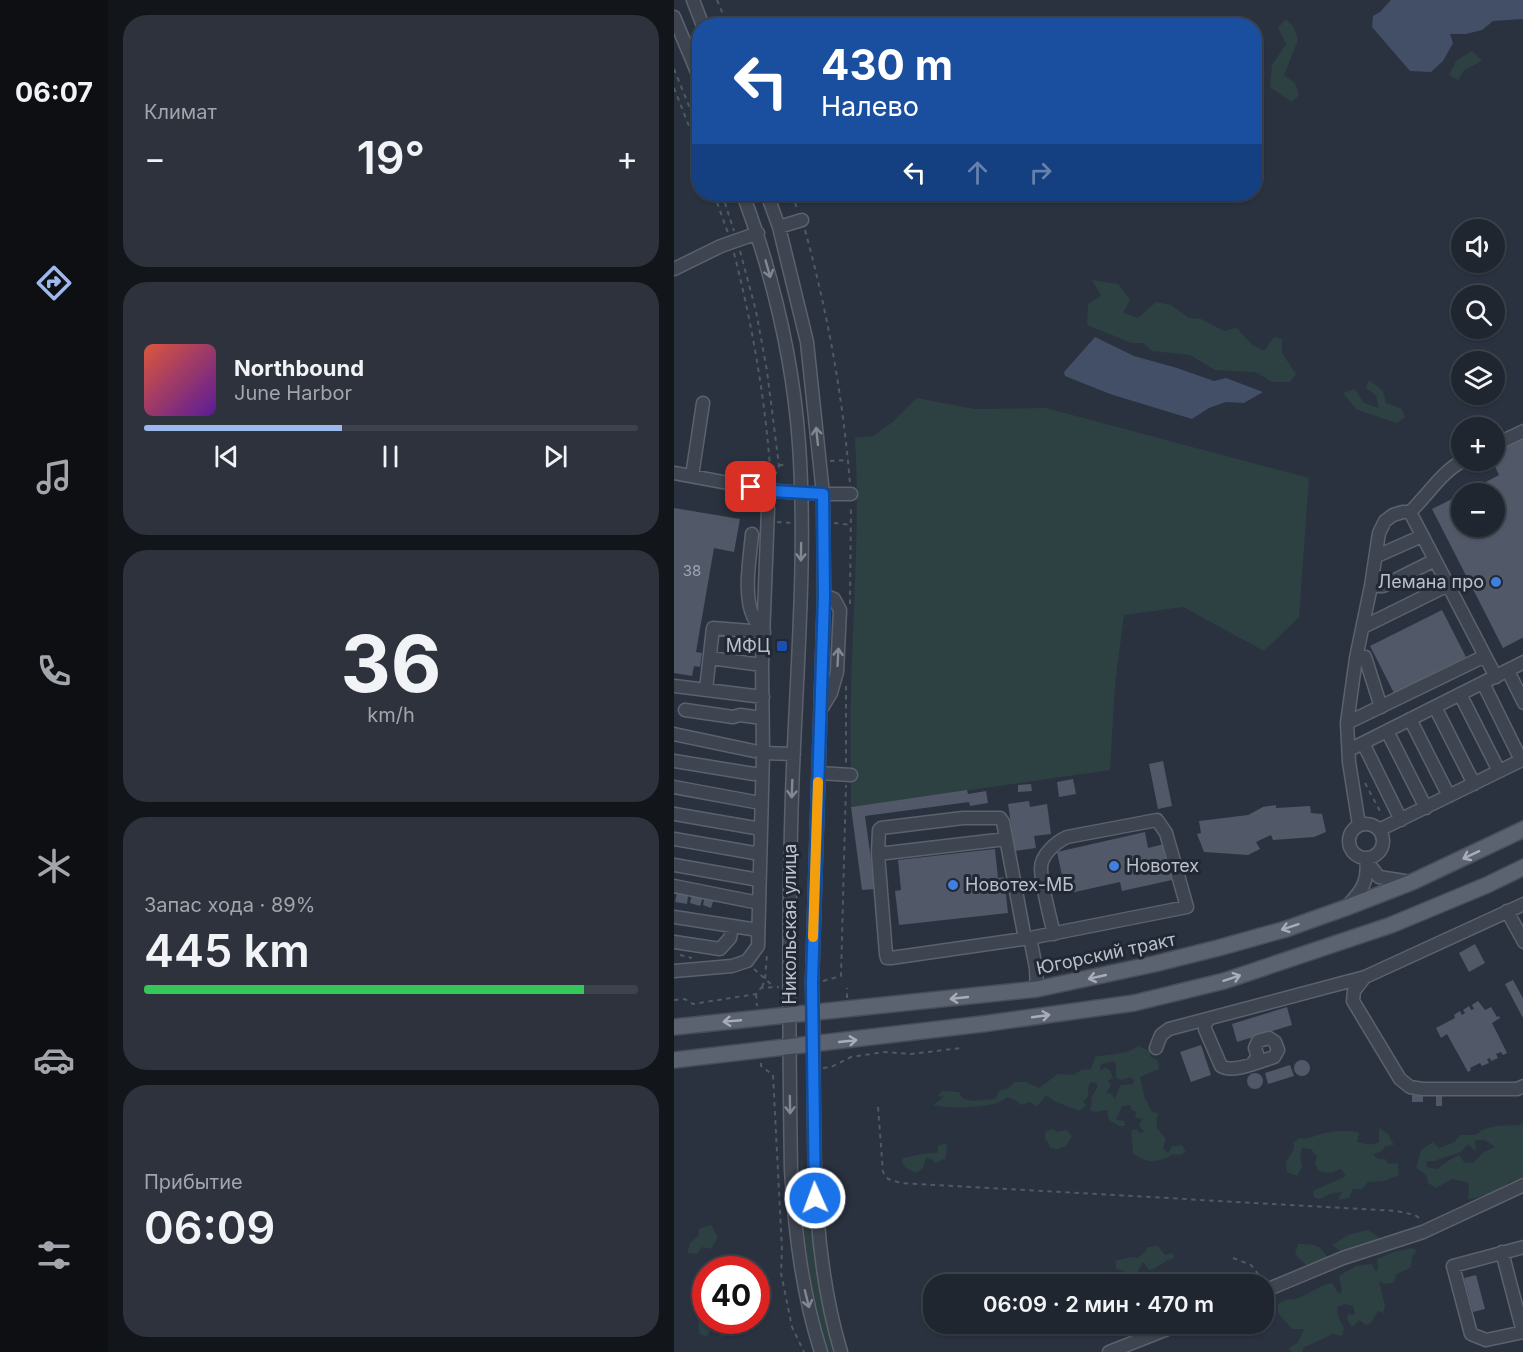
<!DOCTYPE html>
<html lang="ru">
<head>
<meta charset="utf-8">
<style>
  body { margin:0; font-family:Inter,sans-serif; background:#2d323c; color:#f1f3f6; height:100vh; display:flex; flex-direction:column; font-size:22px; white-space:nowrap }
  * { box-sizing:border-box; margin:0 }
  p { font-size:20px; color:#a2a5ab }
  .icon { flex:none; width:33px; height:33px; fill:none; stroke:currentColor; stroke-width:2; stroke-linecap:round; stroke-linejoin:round }
  .map { position:relative; flex:1; overflow:hidden }
  .panel { display:flex; flex-direction:column; gap:15px; padding:15px; background:#12151a; width:566px }
  .panel>* { flex:none }
  .top-card { position:absolute; left:18px; top:18px; width:570px; height:183px; border-radius:24px; box-shadow:0 2px 4px #0004,0 0 0 2px #3d434c; background:#1a4fa0; color:#fff; overflow:hidden }
  .controls { position:absolute; left:777px; top:219px; display:grid; gap:12px }
  .controls a { display:grid; place-items:center; width:54px; height:54px; border-radius:50%; background:#202630; box-shadow:0 2px 4px #0004,0 0 0 2px #3d434c; font-size:30px }
  .speed { position:absolute; left:18px; top:1256px; display:flex; gap:12px; font-size:30px; font-weight:700; text-align:center }
  .speed>* { display:grid; place-content:center; width:78px; height:78px; border-radius:50%; background:#202630; box-shadow:0 2px 4px #0004,0 0 0 2px #3d434c; line-height:1 }
  .speed .limit { border:9px solid #d22; background:#fff; color:#111 }
  .pin { position:absolute; display:grid; place-items:center; width:51px; height:51px; color:#fff; margin:-26px; border-radius:12px; box-shadow:0 3px 9px #0006 }
  .me { position:absolute; width:66px; margin:-33px; rotate:358deg; stroke-linejoin:round; filter:drop-shadow(0 0 4px #0008) }
  .turn { display:flex; align-items:center; gap:21px; height:126px; padding:0 30px; font-size:27px }
  .turn .icon { width:78px; height:78px; stroke-width:2.5 }
  .turn b { display:block; font-size:42px; line-height:51px }
  .lanes { display:flex; align-items:center; height:57px; padding:0 30px; background:#0003; justify-content:center; gap:30px; direction:ltr }
  .lanes .off { opacity:.35 }
  .big { font-size:45px; font-weight:600; line-height:1.1 }
  .panel .widget { flex:1; display:flex; flex-direction:column; justify-content:center; gap:9px; min-width:0; padding:0 21px; border-radius:24px; background:#2d323c }
  .panel .dial { align-items:center; gap:0 }
  .dial b { font-size:78px; line-height:1 }
  .song { display:flex; align-items:center; gap:18px }
  .cover { width:72px; height:72px; border-radius:9px; background:linear-gradient(135deg,hsl(10 70% 55%),hsl(270 70% 35%)) }
  .played { height:6px; border-radius:3px; background:linear-gradient(90deg,#9db8ed 40%,#3d434c 40%) }
  .keys { display:flex; justify-content:space-around; direction:ltr }
  .heat { display:flex; justify-content:space-between; align-items:center; font-size:33px; direction:ltr }
  .charge { height:9px; border-radius:4px; background:linear-gradient(90deg,#34c759 89%,#3d434c 0) }
  .trip { position:absolute; left:249px; top:1274px; width:351px; height:60px; border-radius:24px; background:#202630; box-shadow:0 2px 4px #0004,0 0 0 2px #3d434c; font-weight:600; line-height:60px; text-align:center }
  main { display:flex; flex:1; min-height:0 }
  .menu { display:flex; flex-direction:column; width:108px; justify-content:space-around; align-items:center; background:#0d0f13; color:#a2a5ab }
  .menu .icon { width:42px; height:42px }
  .menu .active { color:#9db8ed }
  .menu b { font-size:27px; color:#f1f3f6 }
  .map>svg:first-child { display:block }
  .green { fill:#2d4042; fill-rule:evenodd }
  .water { fill:#424f67 }
  .building { fill:#515968 }
  .lines { fill:none; stroke-linecap:round; stroke-linejoin:round }
  .minor-casing { stroke:#5c626d; stroke-width:15 }
  .major-casing { stroke:#484d59; stroke-width:18 }
  .path { stroke:#4c5c60; stroke-width:2; stroke-dasharray:4.5 4.5; stroke-linecap:butt }
  .minor { stroke:#3e4550; stroke-width:12 }
  .major { stroke:#5c6370; stroke-width:15 }
  .oneway { stroke:#838993 }
  .oneway2 { stroke:#a8adb8 }
  .route-casing { stroke:#114b97; stroke-width:15 }
  .route { stroke:#1a73e8; stroke-width:10 }
  .slow { stroke:#f59e0b; stroke-width:10 }
  .shop-dot { fill:#3f7fe0; stroke:#222935; stroke-width:2 }
  .transit-dot { fill:#1a4fb4; stroke:#222935; stroke-width:2 }
  .labels { text-anchor:middle; stroke-width:6; stroke-linejoin:round; paint-order:stroke }
  .number-label { font-size:15px; fill:#a0a6b2 }
  .poi-label { font-size:18px; fill:#bbc0ca; stroke:#222935; text-anchor:end }
  .street-label { font-size:18px; fill:#bbc0ca; stroke:#222935 }
</style>
</head>
<body>
<main>
<nav class="menu">
<b>06:07</b>
<svg class="icon active" aria-label="directions" viewBox="0 0 24 24"><path d="M12 3l9 9-9 9-9-9zM9 14v-3h6M13 9l2 2-2 2"/></svg>
<svg class="icon" aria-label="music" viewBox="0 0 24 24"><path d="M9 18V5l10-2v13"/><circle cx="6" cy="18" r="3"/><circle cx="16" cy="16" r="3"/></svg>
<svg class="icon" aria-label="phone" viewBox="0 0 24 24"><path d="M5 4h4l2 5-3 2q2 4 5 5l2-3 5 2v4C11 20 4 13 5 4z"/></svg>
<svg class="icon" aria-label="climate" viewBox="0 0 24 24"><path d="M12 3v18M4 7l16 10M4 17L20 7"/></svg>
<svg class="icon" aria-label="car" viewBox="0 0 24 24"><path d="M5 17H2v-5l4-1 3-4h7l3 4 3 1v5h-3M9 17h6M6 11h13"/><circle cx="7" cy="17" r="2"/><circle cx="17" cy="17" r="2"/></svg>
<svg class="icon" aria-label="filters" viewBox="0 0 24 24"><path d="M4 7h16M4 17h16"/><circle cx="9" cy="7" r="2"/><circle cx="15" cy="17" r="2"/></svg>
</nav>
<section class="panel">
<div class="widget"><p>Климат</p>
<div class="heat"><a>−</a><b class="big">19°</b><a>+</a></div>
</div>
<div class="widget">
<div class="song"><i class="cover"></i><div><b>Northbound</b><p>June Harbor</p></div></div>
<div class="played"></div>
<div class="keys"><svg class="icon" aria-label="previous" viewBox="0 0 24 24"><path d="M18 5L8 12l10 7zM5 5v14"/></svg><svg class="icon" aria-label="pause" viewBox="0 0 24 24"><path d="M8 5v14M16 5v14"/></svg><svg class="icon" aria-label="next" viewBox="0 0 24 24"><path d="M6 5l10 7-10 7zM19 5v14"/></svg></div>
</div>
<div class="widget dial"><b>36</b><p>km/h</p></div>
<div class="widget"><p>Запас хода · 89%</p><b class="big">445 km</b><div class="charge"></div></div>
<div class="widget"><p>Прибытие</p><b class="big">06:09</b></div>
</section>
<div class="map">
<svg width="850" height="1352" viewBox="0 0 850 1352">
  <rect width="100%" height="100%" fill="#2a3240"/>
  <!-- green -->
  <path class="green" d="M612,19L620,28L624,40L610,75L621,83L625,95L618,102L596,87L598,65L612,44L604,28Z
    M798,51L808,61L790,70L784,80L775,75L782,61Z
    M418,280L444,284L456,300L449,313L464,318L482,302L497,305L515,318L527,319L550,331L563,328L577,344L590,351L600,337L608,339V353L622,374L616,382H598L581,372L541,370L516,355L478,351L469,343H458L413,325L414,304L427,296Z
    M695,380L709,391L712,403L728,409L731,418L722,423L682,409L669,393L681,389L690,403L705,408L702,395L692,388Z
    M243,398L300,409L372,408L635,478L625,617L590,651L509,607L450,615L441,684L436,770L177,807C177,769 176,731 177,693C179,608 186,523 181,438L199,436L220,421Z
    M464,1046L476,1051L477,1057L484,1061L485,1069L466,1077L470,1096L478,1112L484,1113C481,1124 482,1130 492,1138L489,1148L494,1153L498,1146L508,1145L512,1152L506,1155L499,1154C485,1163 472,1164 459,1153L457,1131L462,1129L466,1133L470,1132L465,1125L469,1119L461,1118L462,1112L457,1109V1105L448,1106L442,1120L450,1121L451,1126H445L435,1120L433,1110L421,1112L416,1110L418,1103L417,1098L424,1086L421,1082L416,1083L414,1089V1097L409,1101L412,1106L405,1111L380,1101L372,1095L363,1107L356,1102L347,1105L341,1100L333,1097C323,1109 274,1109 259,1105L270,1097L264,1096L268,1091L285,1092L288,1098L298,1101L321,1099L326,1090L334,1089L340,1082H352L365,1088L384,1074L400,1075L407,1070L417,1069L421,1057C436,1053 451,1056 464,1046ZM439,1061L442,1063V1078L448,1080L455,1077L460,1080L459,1084L447,1085L441,1098L436,1093L432,1094L437,1085L434,1081L439,1078L436,1071L432,1067L426,1071V1065Z
    M849,1122V1181L836,1182L824,1191L794,1200L795,1183L778,1179L762,1188L754,1183L752,1175L742,1168L747,1150L759,1142L765,1148L781,1142L786,1135H801L810,1129L823,1126L845,1125ZM801,1140H811L821,1147L810,1152L799,1163L790,1162L785,1155L772,1162L763,1169L752,1167L753,1161H760L787,1152L794,1144L802,1151Z
    M705,1128L714,1134L720,1145L711,1146L708,1151L700,1154L703,1159H711L715,1164L724,1163L725,1175L710,1181L694,1182L688,1189H679L675,1198L664,1200L668,1192L658,1193L645,1199L640,1197L639,1191L672,1176L667,1169L657,1173L645,1171L641,1163L643,1157L637,1149L628,1148L626,1157L628,1167L623,1176L613,1172L612,1162L620,1149V1142L625,1138C634,1140 636,1137 644,1135C656,1131 673,1129 685,1133L683,1142C690,1144 698,1146 705,1142Z
    M379,1129L383,1132L393,1130L398,1136L392,1146L382,1150L376,1147L374,1142L371,1139V1132Z
    M272,1143L273,1151L271,1159L262,1163L257,1159L252,1158L249,1168L242,1173L232,1168L228,1162L229,1158C242,1156 251,1152 264,1153V1146Z
    M127,1156L147,1296L161,1352H155C135,1290 126,1221 127,1156Z
    M37,1225L44,1237L37,1249L28,1247L23,1254L13,1253L16,1243L25,1235V1229Z
    M694,1230L705,1237L695,1246L670,1253L658,1245L674,1235Z
    M624,1244C643,1244 647,1245 656,1262H643L632,1265L621,1254Z
    M484,1246L491,1255L499,1253L500,1258C490,1260 485,1268 475,1270L469,1262L463,1273H453L442,1268L441,1261L458,1257L464,1258L470,1253L474,1247Z
    M737,1248L743,1250L738,1257L737,1267L723,1274L719,1283L710,1284L705,1281L711,1306L709,1313L704,1311L697,1323L692,1325L685,1320L678,1327L674,1321L673,1315L681,1314L679,1306L671,1304L663,1307L664,1316L670,1328L668,1336L659,1334L629,1348V1352H618L614,1349L624,1342L630,1329H618L604,1313V1304C615,1297 618,1301 627,1297C638,1292 646,1285 658,1283L665,1294L668,1291L665,1276L682,1266L698,1264L702,1272L704,1268L703,1259L720,1252Z
    M31,1316L32,1320H37L40,1323L42,1320H62L64,1332L48,1337L39,1328L32,1337L25,1333L24,1317Z"/>
  <!-- water -->
  <path class="water" d="M717,0H849V19L819,21L808,30L792,34H776L779,43L769,61L757,72L736,71L698,27L699,16L706,12Z
    M421,337L460,356L503,368L540,381L552,378L589,392L570,403L552,402L535,408L518,419L436,394L391,376L390,372Z"/>
  <!-- building -->
  <path class="building" d="M850,434V637L829,648L758,509L788,494V526H820V494H789L825,475L818,460H820V449Z
    M0,508L66,519L60,552L40,548L22,652L28,653L26,667L20,666L18,676L0,673Z
    M768,610L792,657L720,693L696,646Z
    M489,761L498,806L484,809L475,764Z
    M399,779L402,794L385,797L383,782Z
    M357,784L358,791L344,792V785Z
    M293,790L294,794L312,791L314,803L296,806L295,802L191,816L201,889L188,890L177,807Z
    M355,801L356,807L373,804L377,834L360,836L362,848L341,851L334,804Z
    M602,805V808L636,806L637,813L648,814L652,832L640,837L599,840L597,835L582,842L586,849L574,855L530,852L523,834L527,833L525,821L574,815L589,807Z
    M471,832L474,848L490,844L498,880L448,891L446,882L392,894L383,852Z
    M321,849L324,878L330,877L334,913L225,925L221,891L227,890L224,860Z
    M3,893L14,896L13,904L1,902Z
    M18,894L29,897L26,906L16,903Z
    M31,896L40,898L37,908L29,905Z
    M801,944L811,963L795,972L785,953Z
    M839,980L850,1000V1020L831,984Z
    M804,1001L811,1010L817,1007L823,1017L825,1016L826,1018L818,1023L833,1053L829,1055L827,1052L822,1054L824,1058L817,1061L816,1058L813,1059L815,1063L808,1066L806,1063L796,1068L797,1070L794,1072L773,1034L767,1038L762,1028L781,1018L780,1015L786,1011L788,1015L791,1013L789,1010L795,1006L797,1010L800,1009L798,1005Z
    M613,1007L618,1025L563,1042L558,1024Z
    M527,1045L537,1075L517,1082L506,1052Z
    M620 1068a8 8 0 1 1 16 0a8 8 0 1 1-16 0Z
    M616,1065L620,1076L594,1084L591,1073Z
    M573 1081a8 8 0 1 1 16 0a8 8 0 1 1-16 0Z
    M738,1095L749,1096V1102H738Z
    M762,1096H768V1106H762Z
    M802,1275L811,1309L799,1312L790,1278Z"/>
  <g class="lines">
    <defs>
      <path id="minor" d="M19,0L29,26
        M0,17L26,79
        M69,194C98,273 119,358 125,444C133,560 122,677 118,794C114,919 115,1045 117,1170C121,1232 128,1293 147,1352
        M93,194L105,227L133,342L149,494L150,595L138,983C143,1107 131,1232 167,1352
        M105,227L128,220
        M0,269L47,246L84,233
        M820,445L850,431
        M0,473L92,490L127,493L177,494
        M18,476L29,403
        M736,512C754,495 767,472 790,460
        M78,534C76,557 69,595 79,616C81,622 87,627 90,632
        M703,556L748,536
        M697,586H709L761,560
        M689,627L774,585
        M36,658L88,665
        M682,658L691,657L707,707
        M834,671L850,703
        M809,683L847,760
        M0,686L89,697
        M32,689L39,628L90,632
        M786,694L825,771
        M761,707L800,784
        M148,708L157,693L163,672L166,610L160,599L150,595
        M11,710L59,717L66,715L88,718
        M736,719L775,796
        M673,723L811,656
        M713,731L752,808
        M0,734L80,751
        M689,743L727,820
        M675,750L850,662
        M89,753L120,754
        M0,761L80,774
        M145,773L177,775
        M0,787L81,802
        M0,814L87,829
        M675 841a17 17 0 1 1 34 0a17 17 0 1 1-34 0Z
        M685,825L675,762L673,723L682,658L697,586L705,533L711,521L719,515L729,512H736L822,677
        M705,830L850,759
        M0,839L86,854
        M204,854L332,839
        M693,862L705,877L737,882
        M0,865L85,880
        M0,886L85,903
        M675,904C689,890 695,879 692,858
        M833,911L850,942
        M0,917L84,930
        M356,938L362,968L363,989
        M351,939L329,822L326,818H289L207,828L205,830L204,854L212,954L213,958H217L356,938L513,907L492,833L483,820L393,837C382,842 367,855 367,868C367,884 376,917 380,934
        M0,942L46,949L56,938L58,927
        M0,971L58,966L73,961L84,946L89,753L88,665L94,509L92,490
        M690,978L680,991L679,1001L726,1079L736,1087L748,1089H843L850,1086
        M535,1019L531,1024V1029L547,1066C558,1074 587,1061 600,1057L604,1050L601,1042L595,1038L584,1041L581,1048L584,1057L578,1064
        M482,1048L487,1035L495,1029L691,977L850,904
        M850,1247L779,1266L797,1334L812,1340L850,1332
        M828,1252L849,1332
        M590,1291L669,1258L749,1232L850,1185
        M435,1352L509,1323"/>
      <path id="major" d="M0,1027L363,989L480,964L544,948L612,929L671,908L738,882L850,829
        M0,1060L308,1024L460,1003L550,981L717,925L813,885L850,867"/>
    </defs>
    <!-- minor casing -->
    <use href="#minor" class="minor-casing"/>
    <!-- major casing -->
    <use href="#major" class="major-casing"/>
    <!-- path -->
    <path class="path" d="M43,0L54,26
      M0,69L26,133
      M0,88L26,154
      M40,194L54,233
      M48,194L60,231
      M118,194L124,211
      M131,230C154,314 169,398 176,484
      M66,251L82,311L93,371L105,466L99,480
      M60,253C79,328 92,403 97,481
      M156,461L174,460
      M96,467L114,464
      M103,522L118,523
      M160,523L178,525
      M176,604L177,505
      M172,686V764
      M691,783L708,815
      M6,955L18,958
      M80,969L100,987
      M149,981L167,976L172,785
      M88,987L91,980L93,954
      M82,994L83,1006
      M173,998V988
      M0,1000L11,999L19,1004L82,994L87,988L105,987
      M87,1063V1066L99,1075L108,1249L107,1273L118,1327L130,1352
      M149,1068L157,1067L177,1057L210,1052L237,1054L287,1048
      M204,1107L209,1172L214,1179L227,1183L723,1211L741,1215L748,1220
      M559,1258L577,1265L588,1279"/>
    <!-- minor -->
    <use href="#minor" class="minor"/>
    <!-- major -->
    <use href="#major" class="major"/>
  </g>
  <!-- one-way arrows -->
  <defs><path id="oneway-shaft" d="M-6 0H5M1.5-3L5.5 0L1.5 3" fill="none" stroke-width="1.6" stroke-linecap="round" stroke-linejoin="round" transform="scale(1.5)"/></defs>
  <g class="oneway">
    <use href="#oneway-shaft" transform="translate(94 269) rotate(74)"/>
    <use href="#oneway-shaft" transform="translate(143 436) rotate(-96)"/>
    <use href="#oneway-shaft" transform="translate(127 552) rotate(91)"/>
    <use href="#oneway-shaft" transform="translate(164 657) rotate(-87)"/>
    <use href="#oneway-shaft" transform="translate(118 789) rotate(92)"/>
    <use href="#oneway-shaft" transform="translate(116 1105) rotate(89)"/>
    <use href="#oneway-shaft" transform="translate(133 1299) rotate(76)"/>
  </g>
  <g class="oneway2">
    <use href="#oneway-shaft" transform="translate(797 855) rotate(155)"/>
    <use href="#oneway-shaft" transform="translate(616 927) rotate(162)"/>
    <use href="#oneway-shaft" transform="translate(423 977) rotate(167)"/>
    <use href="#oneway-shaft" transform="translate(558 978) rotate(-18)"/>
    <use href="#oneway-shaft" transform="translate(285 998) rotate(174)"/>
    <use href="#oneway-shaft" transform="translate(367 1016) rotate(-8)"/>
    <use href="#oneway-shaft" transform="translate(58 1021) rotate(175)"/>
    <use href="#oneway-shaft" transform="translate(174 1041) rotate(-6)"/>
  </g>
  <g class="lines">
    <defs>
      <path id="route" d="M77,487L98,491L149,494L150,596L138,983L141,1198"/>
    </defs>
    <!-- route casing -->
    <use href="#route" class="route-casing"/>
    <!-- route -->
    <use href="#route" class="route"/>
    <!-- slow -->
    <path class="slow" d="M139,937L144,782"/>
  </g>
  <!-- markers -->
  <g class="shop-dot">
    <circle cx="822" cy="582" r="6"/>
    <circle cx="440" cy="866" r="6"/>
    <circle cx="279" cy="885" r="6"/>
  </g>
  <rect class="transit-dot" x="102" y="640" width="12" height="12" rx="3"/>
  <g class="labels">
    <!-- number labels -->
    <g class="number-label">
      <text x="18" y="576">38</text>
    </g>
    <!-- poi labels -->
    <g class="poi-label">
      <text x="810" y="588">Лемана про</text>
      <text x="96" y="652">МФЦ</text>
      <text x="452" y="872" text-anchor="start">Новотех</text>
      <text x="291" y="891" text-anchor="start">Новотех-МБ</text>
    </g>
    <!-- street labels -->
    <g class="street-label">
      <text transform="translate(116 924) rotate(-90)" y="6">Никольская улица</text>
      <text transform="translate(432 954) rotate(-12)" y="6">Югорский тракт</text>
    </g>
  </g>
</svg>
<div class="controls">
<a><svg class="icon" aria-label="sound" viewBox="0 0 24 24"><path d="M4 9h4l5-4v14l-5-4H4zM17 9q2 3 0 6"/></svg></a>
<a><svg class="icon" aria-label="search" viewBox="0 0 24 24"><circle cx="10" cy="10" r="6"/><path d="M15 15l6 6"/></svg></a>
<a><svg class="icon" aria-label="layers" viewBox="0 0 24 24"><path d="M12 4l9 5-9 5-9-5zM3 14l9 5 9-5"/></svg></a>
<a>+</a>
<a>−</a>
</div>
<div class="speed"><div class="limit">40</div></div>
<div class="pin" style="left:77px;top:487px;background:#d93025"><svg class="icon" aria-label="arrive" viewBox="0 0 24 24"><path d="M6 21V4h12l-3 4 3 4H6"/></svg></div>
<svg class="me" style="left:141px;top:1198px" viewBox="-20 -20 40 40"><circle r="17" fill="#1a73e8" stroke="#fff" stroke-width="3"/><path d="M0-11L8 9 0 5-8 9z" fill="#fff"/></svg>
<div class="trip">06:09 · 2 мин · 470 m</div>
<div class="top-card">
<div class="turn"><svg class="icon" aria-label="left" viewBox="0 0 24 24"><path d="M17 20v-9H6M10 6l-5 5 5 5"/></svg><div><b>430 m</b>Налево</div></div>
<div class="lanes"><svg class="icon" aria-label="left" viewBox="0 0 24 24"><path d="M17 20v-9H6M10 6l-5 5 5 5"/></svg><svg class="icon off" aria-label="ahead" viewBox="0 0 24 24"><path d="M12 20V5M6 11l6-6 6 6"/></svg><svg class="icon off" aria-label="right" viewBox="0 0 24 24"><path d="M7 20v-9h11M14 6l5 5-5 5"/></svg></div>
</div>
</div>
</main>
</body>
</html>
